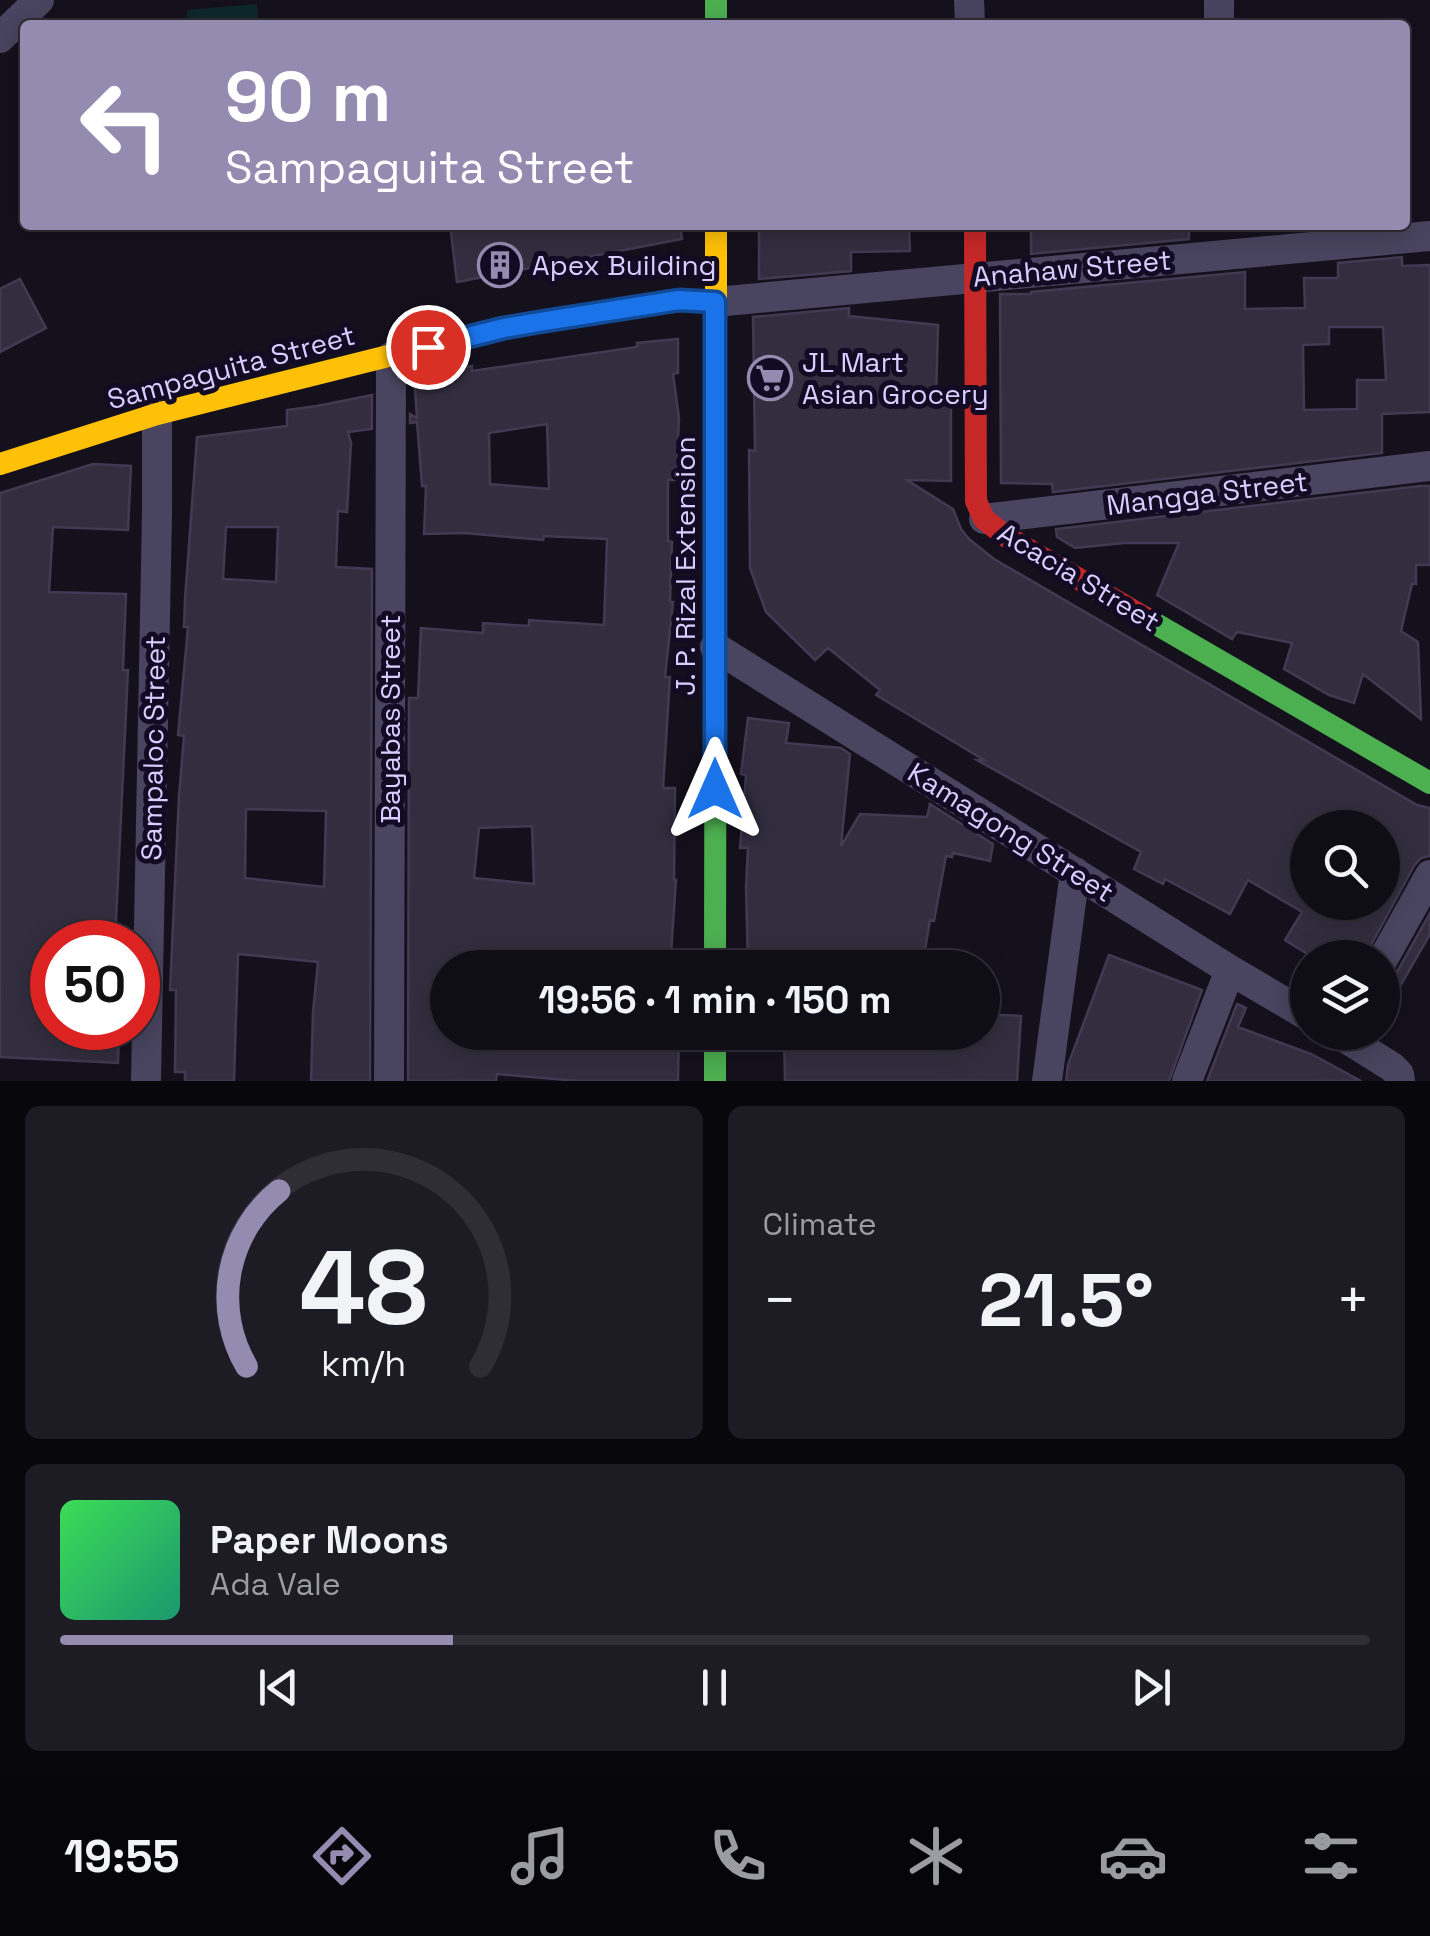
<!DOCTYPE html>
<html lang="en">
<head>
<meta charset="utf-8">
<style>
  body { margin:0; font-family:"Space Grotesk",sans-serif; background:#1d1b23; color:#f1f3f6; height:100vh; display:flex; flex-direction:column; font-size:38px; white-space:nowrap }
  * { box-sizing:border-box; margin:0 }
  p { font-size:32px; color:#9b9ca1 }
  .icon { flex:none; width:55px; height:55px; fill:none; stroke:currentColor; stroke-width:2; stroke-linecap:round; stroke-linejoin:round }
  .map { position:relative; height:1081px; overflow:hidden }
  .side { display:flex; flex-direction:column; gap:25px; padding:25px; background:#08070c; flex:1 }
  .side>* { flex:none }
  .guide { position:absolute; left:20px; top:20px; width:1390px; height:210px; border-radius:10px; box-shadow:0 5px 25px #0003,0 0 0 2px #2f2d35; background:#948bb0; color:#fff; overflow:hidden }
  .controls { position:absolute; left:1290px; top:810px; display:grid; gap:20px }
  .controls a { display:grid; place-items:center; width:110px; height:110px; border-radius:50%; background:#0f0d16; box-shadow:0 5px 25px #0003,0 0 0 2px #2f2d35; font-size:50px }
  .speed { position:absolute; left:30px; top:920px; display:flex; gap:20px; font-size:50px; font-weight:700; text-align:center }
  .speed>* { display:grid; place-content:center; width:130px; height:130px; border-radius:50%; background:#0f0d16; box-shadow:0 5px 25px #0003,0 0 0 2px #2f2d35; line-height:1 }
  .speed .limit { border:15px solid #d22; background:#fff; color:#111 }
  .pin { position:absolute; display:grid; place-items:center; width:85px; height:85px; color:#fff; margin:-42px; border:5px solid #fff; border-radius:50%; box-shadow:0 2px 10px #0007 }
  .me { position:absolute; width:110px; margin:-55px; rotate:0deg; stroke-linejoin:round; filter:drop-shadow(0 0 8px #0008) }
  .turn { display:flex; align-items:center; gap:35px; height:210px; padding:0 40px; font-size:45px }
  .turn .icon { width:130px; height:130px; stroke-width:2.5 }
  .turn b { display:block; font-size:70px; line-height:85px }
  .big { font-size:75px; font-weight:700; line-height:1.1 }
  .side .card { flex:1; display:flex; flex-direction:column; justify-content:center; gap:15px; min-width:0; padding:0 35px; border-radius:15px; background:#1d1b23 }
  .side .dial { align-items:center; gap:0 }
  .dial svg { height:260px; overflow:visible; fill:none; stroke:#2f2d35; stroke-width:7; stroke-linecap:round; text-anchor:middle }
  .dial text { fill:#f1f3f6; stroke:none }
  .song { display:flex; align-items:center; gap:30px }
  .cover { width:120px; height:120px; border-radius:15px; background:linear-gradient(135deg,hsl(130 70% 55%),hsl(160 70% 35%)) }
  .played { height:10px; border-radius:5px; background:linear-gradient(90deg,#948bb0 30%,#2f2d35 30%) }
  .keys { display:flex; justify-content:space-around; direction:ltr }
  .heat { display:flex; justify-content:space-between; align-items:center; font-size:55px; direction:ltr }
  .side .tiles { flex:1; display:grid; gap:25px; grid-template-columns:1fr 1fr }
  .card:last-child { grid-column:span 2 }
  .trip { position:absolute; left:430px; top:950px; width:570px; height:100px; border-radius:50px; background:#0f0d16; box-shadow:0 5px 25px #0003,0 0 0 2px #2f2d35; font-weight:700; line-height:100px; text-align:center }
  .tab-bar { display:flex; height:160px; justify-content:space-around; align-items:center; background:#060509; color:#9b9ca1 }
  .tab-bar .icon { width:70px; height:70px }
  .tab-bar .active { color:#948bb0 }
  .tab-bar b { font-size:45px; color:#f1f3f6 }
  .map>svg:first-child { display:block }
  .green { fill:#0e272b }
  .building { fill:#322e3f; stroke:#413a52; stroke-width:2.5; fill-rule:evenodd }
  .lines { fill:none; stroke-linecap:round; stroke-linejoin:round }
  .street { stroke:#49445f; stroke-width:30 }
  .fast { stroke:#4caf50; stroke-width:22 }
  .slow { stroke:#ffc107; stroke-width:22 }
  .jam { stroke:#c62828; stroke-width:22 }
  .route-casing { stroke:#114b97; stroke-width:25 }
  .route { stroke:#1a73e8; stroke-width:18 }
  .labels { text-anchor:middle; stroke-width:10; stroke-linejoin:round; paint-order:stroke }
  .poi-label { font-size:28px; fill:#d9cdff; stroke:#120b23; text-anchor:start }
  .street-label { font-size:28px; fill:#d9cdff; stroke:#120b23 }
</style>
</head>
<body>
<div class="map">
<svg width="1430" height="1081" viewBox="0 0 1430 1081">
  <rect width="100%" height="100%" fill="#14111d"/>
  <!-- green -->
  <path class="green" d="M257,4L259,25H188L187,10Z"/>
  <!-- building -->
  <path class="building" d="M450,225H680L682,239L457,282Z
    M759,225H909L910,251L851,252V271L759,279Z
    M1031,225H1189V239L1031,254Z
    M1402,257V266L1430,265V412L1382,414V453L1053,492L1052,484L1001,483L1000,294H1031V292L1245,272V309L1305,308L1304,278H1338V263ZM1329,327H1383L1386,380H1357V409L1304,410L1303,345L1329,344Z
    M20,279L46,328L0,352V289Z
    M849,308V316L938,325L936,400L951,401V481L907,480L953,509L961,529L969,539L994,559L1417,805L1430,808V856L1421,858L1414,866L1364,958H1314L1285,940L1302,912L1248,880L1230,914L1165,879L1163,884L1134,869L1141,852L977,760H984L876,695L880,690L828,648L815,660L766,612L750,568L749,450L755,451L753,317ZM1308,828H1382V902H1308Z
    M678,339V373L673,374L679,418L676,480H668V541L672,542L670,602H673L665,677H670L663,788H675L674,880H676L670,968H448V1032H679L678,1081H578L497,1074L496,1081H408L409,698H418L421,628L483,633V623L529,626V620L604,625L607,539L544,536L543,540L464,533L424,534L426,486H422L417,422L410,423V414L417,418L414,375L472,366V371L637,347V343ZM547,424L549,489L490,484L489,433ZM532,826L534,884L474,878L479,828Z
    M372,395V429L348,432L351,443L347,512L338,511L336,567L372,569L370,1081H311L313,1012L318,962L238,954L234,1081H185V1072H175L176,990H170L179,796L184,736L178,735L188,627H184L185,599L197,437L287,426V410L317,406ZM226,527H278L276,582L223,579ZM246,809L326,811L324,887L245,878Z
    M93,464L131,466L128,530L53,527L49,592L126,594L123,670H128L115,942H52V1028H119L118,1063L0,1057V493Z
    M1420,486H1430V565H1416V584H1412L1401,631L1418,642L1421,719L1363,674L1354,703L1329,695L1284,669L1292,643L1237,632L1232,639L1157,595L1179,543H1124L1075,548L1057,537L1056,529Z
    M748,718L789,723L786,743L841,748L850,754L841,846L860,814L927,817L930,804L993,844L990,861L953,853L952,857L946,856L934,921L930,920L922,968L879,962L880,968H748L746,887L748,848H740L746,775L741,774Z
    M1430,913V934L1382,1018V980L1391,978L1398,970Z
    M1109,955L1202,990L1169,1081H1066L1068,1065Z
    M1237,1004L1246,1008L1238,1027L1311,1054L1361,1081H1207Z
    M982,1014L1021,1016L1017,1081H785L784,1032H982Z"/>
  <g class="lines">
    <!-- street -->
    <path class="street" d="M969,0L970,25
      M1219,25V0
      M0,38L39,0
      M715,302L1430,236
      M984,519L1430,466
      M715,647L1230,970L1308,1016
      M1382,961L1430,875
      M1336,1032L1392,1067L1399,1074L1400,1081
      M146,1081L157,513V414
      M389,1081L391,357
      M1047,1081L1075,872
      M1187,1081L1230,970"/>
    <!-- fast -->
    <path class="fast" d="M716,0V25
      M1144,617L1430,783
      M715,968L716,449
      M715,1032V1081"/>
    <!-- slow -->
    <path class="slow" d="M716,449V225
      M0,464L157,414L504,327L679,300L715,302"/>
    <!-- jam -->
    <path class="jam" d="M975,225L976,501L984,519L1007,537L1144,617"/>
  </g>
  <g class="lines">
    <defs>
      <path id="route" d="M428,347L504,328L539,322L679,300L715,302V789"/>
    </defs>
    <!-- route casing -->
    <use href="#route" class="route-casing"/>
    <!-- route -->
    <use href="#route" class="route"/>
  </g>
  <!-- icons -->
  <defs>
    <symbol id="building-ring" viewBox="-11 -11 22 22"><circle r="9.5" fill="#120b23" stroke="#948bb0" stroke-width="1.5"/><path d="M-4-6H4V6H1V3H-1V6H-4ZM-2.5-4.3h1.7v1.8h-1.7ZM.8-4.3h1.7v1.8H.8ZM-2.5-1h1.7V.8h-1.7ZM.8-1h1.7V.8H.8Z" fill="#948bb0"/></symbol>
    <symbol id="supermarket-ring" viewBox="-11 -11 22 22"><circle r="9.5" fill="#120b23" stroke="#948bb0" stroke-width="1.5"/><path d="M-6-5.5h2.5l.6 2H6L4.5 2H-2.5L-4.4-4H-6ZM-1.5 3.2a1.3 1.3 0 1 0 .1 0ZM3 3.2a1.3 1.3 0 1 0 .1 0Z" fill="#948bb0"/></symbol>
  </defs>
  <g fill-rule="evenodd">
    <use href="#building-ring" x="475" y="240" width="50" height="50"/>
    <use href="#supermarket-ring" x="745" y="353" width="50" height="50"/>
  </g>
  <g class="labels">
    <!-- poi labels -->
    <g class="poi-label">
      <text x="532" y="275">Apex Building</text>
      <text x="802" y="372">JL Mart<tspan x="802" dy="32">Asian Grocery</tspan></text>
    </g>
    <!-- street labels -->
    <g class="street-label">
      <text transform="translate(1072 268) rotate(-5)" y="10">Anahaw Street</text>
      <text transform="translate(231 367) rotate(-15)" y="10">Sampaguita Street</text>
      <text transform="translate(1207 493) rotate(-7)" y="10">Mangga Street</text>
      <text transform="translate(685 566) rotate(-90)" y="10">J. P. Rizal Extension</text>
      <text transform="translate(1079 577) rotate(31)" y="10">Acacia Street</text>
      <text transform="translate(390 719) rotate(-90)" y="10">Bayabas Street</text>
      <text transform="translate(153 748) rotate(-89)" y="10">Sampaloc Street</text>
      <text transform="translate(1011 832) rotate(32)" y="10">Kamagong Street</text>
    </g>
  </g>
</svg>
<div class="controls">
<a><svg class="icon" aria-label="search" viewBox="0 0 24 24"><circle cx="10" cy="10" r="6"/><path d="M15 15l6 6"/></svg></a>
<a><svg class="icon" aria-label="layers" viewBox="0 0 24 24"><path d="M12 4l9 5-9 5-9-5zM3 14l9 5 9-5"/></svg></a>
</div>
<div class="speed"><div class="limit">50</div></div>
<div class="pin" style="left:428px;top:347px;background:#d93025"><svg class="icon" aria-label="arrive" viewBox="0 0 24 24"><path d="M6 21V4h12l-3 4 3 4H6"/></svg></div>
<svg class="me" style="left:715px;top:789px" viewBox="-20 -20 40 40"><path d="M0-17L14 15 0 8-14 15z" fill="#1a73e8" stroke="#fff" stroke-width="4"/></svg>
<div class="trip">19:56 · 1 min · 150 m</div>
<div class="guide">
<div class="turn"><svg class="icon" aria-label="left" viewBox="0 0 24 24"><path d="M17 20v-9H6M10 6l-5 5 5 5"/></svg><div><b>90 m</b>Sampaguita Street</div></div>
</div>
</div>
<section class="side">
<div class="tiles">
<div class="card dial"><svg viewBox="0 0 100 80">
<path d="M14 69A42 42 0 1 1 86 69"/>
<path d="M14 69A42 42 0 0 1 24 15" stroke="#948bb0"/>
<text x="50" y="56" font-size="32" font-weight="700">48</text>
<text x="50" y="72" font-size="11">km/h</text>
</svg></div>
<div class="card"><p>Climate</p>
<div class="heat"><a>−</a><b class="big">21.5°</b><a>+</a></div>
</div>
<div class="card">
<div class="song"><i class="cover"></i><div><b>Paper Moons</b><p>Ada Vale</p></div></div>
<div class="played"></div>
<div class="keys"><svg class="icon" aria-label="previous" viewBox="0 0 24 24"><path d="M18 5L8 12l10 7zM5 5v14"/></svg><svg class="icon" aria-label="pause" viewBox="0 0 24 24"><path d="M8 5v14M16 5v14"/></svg><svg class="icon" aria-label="next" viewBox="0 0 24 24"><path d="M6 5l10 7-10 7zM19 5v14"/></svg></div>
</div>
</div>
</section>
<nav class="tab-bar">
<b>19:55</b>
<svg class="icon active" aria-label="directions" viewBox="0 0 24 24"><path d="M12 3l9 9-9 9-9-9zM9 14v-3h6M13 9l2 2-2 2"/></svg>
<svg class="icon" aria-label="music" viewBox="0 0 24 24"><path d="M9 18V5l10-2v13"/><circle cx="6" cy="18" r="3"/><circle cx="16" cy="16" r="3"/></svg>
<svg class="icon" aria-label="phone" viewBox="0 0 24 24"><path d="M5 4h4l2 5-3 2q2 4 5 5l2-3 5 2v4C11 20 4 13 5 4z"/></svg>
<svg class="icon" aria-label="climate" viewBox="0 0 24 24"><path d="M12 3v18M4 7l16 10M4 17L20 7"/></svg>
<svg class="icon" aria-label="car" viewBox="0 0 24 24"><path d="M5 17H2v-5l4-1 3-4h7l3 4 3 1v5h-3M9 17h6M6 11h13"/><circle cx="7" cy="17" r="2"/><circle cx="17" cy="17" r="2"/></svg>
<svg class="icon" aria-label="filters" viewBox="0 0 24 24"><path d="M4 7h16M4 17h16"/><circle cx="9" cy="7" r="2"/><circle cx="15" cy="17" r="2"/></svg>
</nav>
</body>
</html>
